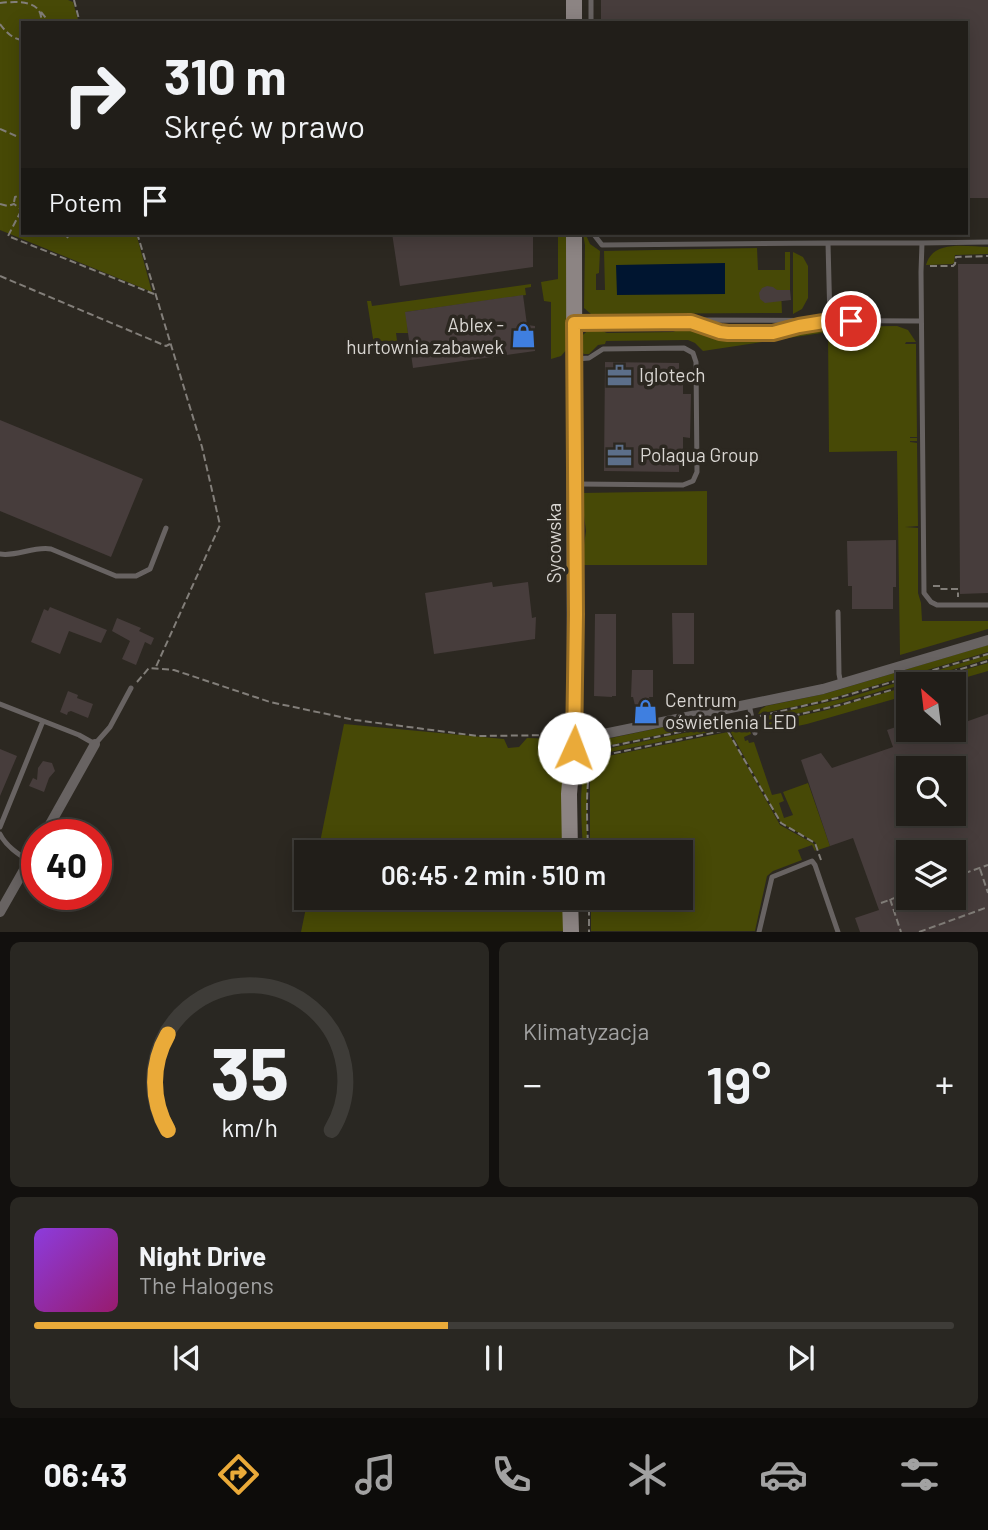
<!DOCTYPE html>
<html lang="pl">
<head>
<meta charset="utf-8">
<style>
  body { margin:0; font-family:Barlow,sans-serif; background:#292722; color:#f1f3f6; height:100vh; display:flex; flex-direction:column; font-size:26px; white-space:nowrap }
  * { box-sizing:border-box; margin:0 }
  p { font-size:23px; color:#a2a2a2 }
  .icon { flex:none; width:38px; height:38px; fill:none; stroke:currentColor; stroke-width:2; stroke-linecap:round; stroke-linejoin:round }
  .map { position:relative; height:932px; overflow:hidden }
  .side { display:flex; flex-direction:column; gap:10px; padding:10px; background:#12100e; flex:1 }
  .side>* { flex:none }
  .guide { position:absolute; left:21px; top:21px; width:947px; height:214px; border-radius:0px; box-shadow:0 4px 18px #0003,0 0 0 2px #3e3c38; background:#211e19; color:#f1f3f6; overflow:hidden }
  .needle { width:46px; rotate:332deg }
  .fabs { position:absolute; left:896px; top:672px; display:grid; gap:14px }
  .fabs a { display:grid; place-items:center; width:70px; height:70px; border-radius:0px; background:#211e19; box-shadow:0 4px 18px #0003,0 0 0 2px #3e3c38; font-size:35px }
  .speed { position:absolute; left:21px; top:819px; display:flex; gap:14px; font-size:35px; font-weight:700; text-align:center }
  .speed>* { display:grid; place-content:center; width:91px; height:91px; border-radius:50%; background:#211e19; box-shadow:0 4px 18px #0003,0 0 0 2px #3e3c38; line-height:1 }
  .speed .limit { border:10px solid #d22; background:#fff; color:#111 }
  .pin { position:absolute; display:grid; place-items:center; width:60px; height:60px; color:#fff; margin:-30px; border:4px solid #fff; border-radius:50%; box-shadow:0 2px 7px #0007 }
  .me { position:absolute; width:77px; margin:-38px; rotate:2deg; stroke-linejoin:round; filter:drop-shadow(0 0 5px #0008) }
  .turn { display:flex; align-items:center; gap:24px; height:147px; padding:0 28px; font-size:32px }
  .turn .icon { width:91px; height:91px; stroke-width:2.5 }
  .turn b { display:block; font-size:49px; line-height:60px }
  .then { display:flex; align-items:center; height:66px; padding:0 28px; background:#0003; gap:14px; font-size:26px }
  .big { font-size:52px; font-weight:600; line-height:1.1 }
  .side .tile { flex:1; display:flex; flex-direction:column; justify-content:center; gap:10px; min-width:0; padding:0 24px; border-radius:10px; background:#292722 }
  .side .dial { align-items:center; gap:0 }
  .dial svg { height:182px; overflow:visible; fill:none; stroke:#3e3c38; stroke-width:7; stroke-linecap:round; text-anchor:middle }
  .dial text { fill:#f1f3f6; stroke:none }
  .song { display:flex; align-items:center; gap:21px }
  .cover { width:84px; height:84px; border-radius:10px; background:linear-gradient(135deg,hsl(270 70% 55%),hsl(320 70% 35%)) }
  .played { height:7px; border-radius:4px; background:linear-gradient(90deg,#eaaa39 45%,#3e3c38 45%) }
  .keys { display:flex; justify-content:space-around; direction:ltr }
  .heat { display:flex; justify-content:space-between; align-items:center; font-size:38px; direction:ltr }
  .side .tiles { flex:1; display:grid; gap:10px; grid-template-columns:1fr 1fr }
  .tile:last-child { grid-column:span 2 }
  .trip { position:absolute; left:294px; top:840px; width:399px; height:70px; border-radius:0px; background:#211e19; box-shadow:0 4px 18px #0003,0 0 0 2px #3e3c38; font-weight:600; line-height:70px; text-align:center }
  .tab-bar { display:flex; height:112px; justify-content:space-around; align-items:center; background:#0d0c0a; color:#a2a2a2 }
  .tab-bar .icon { width:49px; height:49px }
  .tab-bar .on { color:#eaaa39 }
  .tab-bar b { font-size:32px; color:#f1f3f6 }
  .map>svg:first-child { display:block }
  .green { fill:#474906 }
  .water { fill:#001530 }
  .building { fill:#473d3c; fill-rule:evenodd }
  .lines { fill:none; stroke-linecap:round; stroke-linejoin:round }
  .path { stroke:#827e79; stroke-width:2; stroke-dasharray:7 3.5; stroke-linecap:butt }
  .lane { stroke:#686362; stroke-width:5 }
  .street { stroke:#686362; stroke-width:10 }
  .secondary { stroke:#8c8483; stroke-width:16 }
  .route-casing { stroke:#986e25; stroke-width:18 }
  .route { stroke:#eaaa39; stroke-width:12 }
  .labels { text-anchor:middle; stroke-width:7; stroke-linejoin:round; paint-order:stroke }
  .poi-label { font-size:19px; fill:#d9d6d2; stroke:#2c2821; text-anchor:start }
  .street-label { font-size:19px; fill:#d9d6d2; stroke:#2c2821 }
</style>
</head>
<body>
<div class="map">
<svg width="988" height="932" viewBox="0 0 988 932">
  <rect width="100%" height="100%" fill="#2c2821"/>
  <!-- green -->
  <path class="green" d="M0,0H68L73,2L79,23H23V233H136L152,292L0,230Z
    M558,233H567L568,348L561,356L551,359V302L544,301L541,282L558,279Z
    M583,233H585L590,244L600,251L599,273L596,274V290H605L604,251L757,248L758,270H785V252H790V290L781,291L782,313L591,314L584,308L585,245Z
    M988,247V254L955,255L954,263L952,264L926,265C933,239 967,247 988,247Z
    M793,252L803,257L808,266V298L802,309L793,314Z
    M531,284V287L525,288L526,295L406,312L408,333H396L398,348L375,351L367,301H371L372,306Z
    M897,326L908,330L916,342H906L905,344H916V346L917,437H910V438H917V441H910V442L917,443L918,526L905,527L918,528V593L921,603L922,621H988V629L900,655L897,451L829,452L828,332L703,351L695,343L688,340L606,341L605,344L598,345L589,354H584L581,351L579,340C587,328 594,327 607,333L673,332C696,321 699,333 720,336C732,338 775,338 786,335C795,333 802,328 811,327Z
    M707,491V565H581L586,531L581,493Z
    M988,645V652L826,700L758,714L761,709L766,706L824,694Z
    M988,655V659L827,707L763,721L761,720L762,717L850,697Z
    M988,663V671L943,684H916Z
    M908,686V695L807,724L769,732L765,730L759,725L827,710Z
    M712,722V724L601,747L598,745L597,741L678,724Z
    M344,724L504,739L508,748L519,747L527,738L559,739L564,744L566,751L564,852H318Z
    M723,725L724,729L600,754L601,750Z
    M749,727L751,734L744,737L745,741L748,740L749,743L754,742L772,795L781,793L784,801L779,803L784,818L793,815L783,792L808,783L830,846L818,850L815,842L781,823L730,731Z
    M728,732L780,825L814,844L816,850L815,851L812,845L798,850L802,860L773,871L767,876L755,931H591V898H681V852H590V783L593,762L598,758Z
    M586,762L589,763L587,784V852H583C582,823 578,790 586,762Z
    M308,898H564L565,931L301,932Z"/>
  <!-- water -->
  <path class="water" d="M725,263V294L617,295L616,265Z"/>
  <!-- building -->
  <path class="building" d="M601,0H988V198H966V23H601Z
    M392,233H533V267L400,286Z
    M958,264H988V593L960,594Z
    M767,286L773,287L777,290H790L791,300L765,303L760,299L759,293L762,288Z
    M523,295L527,325L535,326V351L413,368L405,312Z
    M605,362L679,363V370H683V394H691L690,438L683,437V461H679V472L604,471Z
    M0,420L143,479L111,557L0,511Z
    M896,540V587H893V609H852V586H848L847,541Z
    M492,582L493,587L528,582L532,618L536,617L535,639L434,654L425,593Z
    M50,607L107,630L101,643L69,631L60,654L31,642L44,609L48,611Z
    M672,613H694V664H673Z
    M595,614H616V696H612V697L594,696Z
    M117,618L141,628L139,631L154,638L151,645L145,642L136,665L122,659L130,641L112,631Z
    M632,670H653V697H649L654,714L638,718L633,697H631Z
    M68,691L78,695L77,698L93,704L88,718L71,711L68,712L67,715L60,712Z
    M988,714V932H860L855,918L879,910L853,838L830,846L801,760L821,753L832,768L893,747L887,730L908,723V730H931L933,733L943,730H954V726ZM908,768H954V814H908ZM908,852H954V898H908Z
    M0,749L17,756L0,796Z
    M43,761L52,763L55,771L49,778L44,792L29,786L33,778L37,780L38,768Z"/>
  <g class="lines">
    <!-- path -->
    <path class="path" d="M74,0L80,23
      M0,3C18,1 44,0 41,23
      M41,12L50,23
      M0,24C6,32 12,39 23,40
      M0,129L23,139
      M14,202L15,197L23,194
      M0,204L8,206L14,204L23,211
      M21,211L8,236L154,294
      M64,233L68,238
      M137,233L202,447L220,525L155,669
      M930,266H953L955,264L956,257L988,256
      M0,276L166,346L170,344
      M933,586H940V589H958V597
      M137,682L149,668L174,670L270,702L355,720L478,736L561,735
      M910,684L988,661
      M760,716L837,698L988,654
      M725,721L726,728L781,823L815,843L821,860
      M762,723L844,704L908,685
      M585,758L592,750L744,719
      M588,852C588,831 583,773 595,757L746,726
      M980,869L988,893
      M954,877L988,865
      M589,898V932
      M890,899L901,932
      M881,903L908,893
      M919,932L988,907"/>
    <!-- lane -->
    <path class="lane" d="M591,0V23
      M594,233L595,236L602,245L828,243L830,321
      M988,242L922,243L921,272L924,593L931,602L937,605H988
      M828,243H922
      M578,323L691,322L702,320L921,321
      M693,323L728,333H773L799,326L823,322
      M576,359L589,358L603,349L684,348L693,353L696,362L697,472L693,481L683,485L578,484
      M0,554C17,557 33,546 51,549L116,576H136L150,569L166,528
      M838,612L839,674L841,684
      M0,704L79,735L95,744L110,727L131,688
      M749,704L755,733
      M0,827L43,721
      M0,834C6,846 18,854 29,861
      M759,932L772,877L812,861L815,865L838,932"/>
    <!-- street -->
    <path class="street" d="M575,736L589,737L823,689L988,640
      M44,835L95,744
      M0,912L37,847"/>
    <!-- secondary -->
    <path class="secondary" d="M574,0V23
      M570,852L569,794L575,724L574,233
      M570,898L571,932"/>
  </g>
  <g class="lines">
    <defs>
      <path id="route" d="M574,748L576,614L574,323L691,322L720,332L728,333H773L799,326L830,321H851"/>
    </defs>
    <!-- route casing -->
    <use href="#route" class="route-casing"/>
    <!-- route -->
    <use href="#route" class="route"/>
  </g>
  <!-- icons -->
  <defs>
    <symbol id="shop-bare" viewBox="-9 -9 18 18"><path d="M-5-2.5h2.3a2.7 3.5 0 0 1 5.4 0H5L5.5 6h-11ZM-1.5-2.5h3a1.5 2.3 0 0 0-3 0Z" fill="#3f7fe0" stroke="#2c2821" stroke-width="2.5" paint-order="stroke"/></symbol>
    <symbol id="office-bare" viewBox="-9 -9 18 18"><path d="M-6-3h4V-5.5h4V-3h4V5H-6ZM-1-4.5V-3h2v-1.5ZM-6 0V1H6V0Z" fill="#5c6f8a" stroke="#2c2821" stroke-width="2.5" paint-order="stroke"/></symbol>
  </defs>
  <g fill-rule="evenodd">
    <use href="#shop-bare" x="506" y="318" width="35" height="35"/>
    <use href="#office-bare" x="602" y="358" width="35" height="35"/>
    <use href="#office-bare" x="602" y="438" width="35" height="35"/>
    <use href="#shop-bare" x="628" y="694" width="35" height="35"/>
  </g>
  <g class="labels">
    <!-- poi labels -->
    <g class="poi-label">
      <text x="504" y="332" text-anchor="end">Ablex -<tspan x="504" dy="22">hurtownia zabawek</tspan></text>
      <text x="639" y="382">Iglotech</text>
      <text x="640" y="462">Polaqua Group</text>
      <text x="665" y="707">Centrum<tspan x="665" dy="22">oświetlenia LED</tspan></text>
    </g>
    <!-- street labels -->
    <g class="street-label">
      <text transform="translate(554 543) rotate(-90)" y="7">Sycowska</text>
    </g>
  </g>
</svg>
<div class="fabs">
<a><svg class="needle" viewBox="-14 -14 28 28"><path d="M0-13l5 13h-10z" fill="#e53935"/><path d="M0 13l5-13h-10z" fill="#a2a2a2"/></svg></a>
<a><svg class="icon" aria-label="search" viewBox="0 0 24 24"><circle cx="10" cy="10" r="6"/><path d="M15 15l6 6"/></svg></a>
<a><svg class="icon" aria-label="layers" viewBox="0 0 24 24"><path d="M12 4l9 5-9 5-9-5zM3 14l9 5 9-5"/></svg></a>
</div>
<div class="speed"><div class="limit">40</div></div>
<div class="pin" style="left:851px;top:321px;background:#d93025"><svg class="icon" aria-label="arrive" viewBox="0 0 24 24"><path d="M6 21V4h12l-3 4 3 4H6"/></svg></div>
<svg class="me" style="left:574px;top:748px" viewBox="-20 -20 40 40"><circle r="19" fill="#fff"/><path d="M0-13L10 11 0 6-10 11z" fill="#eaaa39"/></svg>
<div class="trip">06:45 · 2 min · 510 m</div>
<div class="guide">
<div class="turn"><svg class="icon" aria-label="right" viewBox="0 0 24 24"><path d="M7 20v-9h11M14 6l5 5-5 5"/></svg><div><b>310 m</b>Skręć w prawo</div></div>
<div class="then">Potem<svg class="icon" aria-label="arrive" viewBox="0 0 24 24"><path d="M6 21V4h12l-3 4 3 4H6"/></svg></div>
</div>
</div>
<section class="side">
<div class="tiles">
<div class="tile dial"><svg viewBox="0 0 100 80">
<path d="M14 69A42 42 0 1 1 86 69"/>
<path d="M14 69A42 42 0 0 1 14 27" stroke="#eaaa39"/>
<text x="50" y="56" font-size="32" font-weight="700">35</text>
<text x="50" y="72" font-size="11">km/h</text>
</svg></div>
<div class="tile"><p>Klimatyzacja</p>
<div class="heat"><a>−</a><b class="big">19°</b><a>+</a></div>
</div>
<div class="tile">
<div class="song"><i class="cover"></i><div><b>Night Drive</b><p>The Halogens</p></div></div>
<div class="played"></div>
<div class="keys"><svg class="icon" aria-label="previous" viewBox="0 0 24 24"><path d="M18 5L8 12l10 7zM5 5v14"/></svg><svg class="icon" aria-label="pause" viewBox="0 0 24 24"><path d="M8 5v14M16 5v14"/></svg><svg class="icon" aria-label="next" viewBox="0 0 24 24"><path d="M6 5l10 7-10 7zM19 5v14"/></svg></div>
</div>
</div>
</section>
<nav class="tab-bar">
<b>06:43</b>
<svg class="icon on" aria-label="directions" viewBox="0 0 24 24"><path d="M12 3l9 9-9 9-9-9zM9 14v-3h6M13 9l2 2-2 2"/></svg>
<svg class="icon" aria-label="music" viewBox="0 0 24 24"><path d="M9 18V5l10-2v13"/><circle cx="6" cy="18" r="3"/><circle cx="16" cy="16" r="3"/></svg>
<svg class="icon" aria-label="phone" viewBox="0 0 24 24"><path d="M5 4h4l2 5-3 2q2 4 5 5l2-3 5 2v4C11 20 4 13 5 4z"/></svg>
<svg class="icon" aria-label="climate" viewBox="0 0 24 24"><path d="M12 3v18M4 7l16 10M4 17L20 7"/></svg>
<svg class="icon" aria-label="car" viewBox="0 0 24 24"><path d="M5 17H2v-5l4-1 3-4h7l3 4 3 1v5h-3M9 17h6M6 11h13"/><circle cx="7" cy="17" r="2"/><circle cx="17" cy="17" r="2"/></svg>
<svg class="icon" aria-label="filters" viewBox="0 0 24 24"><path d="M4 7h16M4 17h16"/><circle cx="9" cy="7" r="2"/><circle cx="15" cy="17" r="2"/></svg>
</nav>
</body>
</html>
